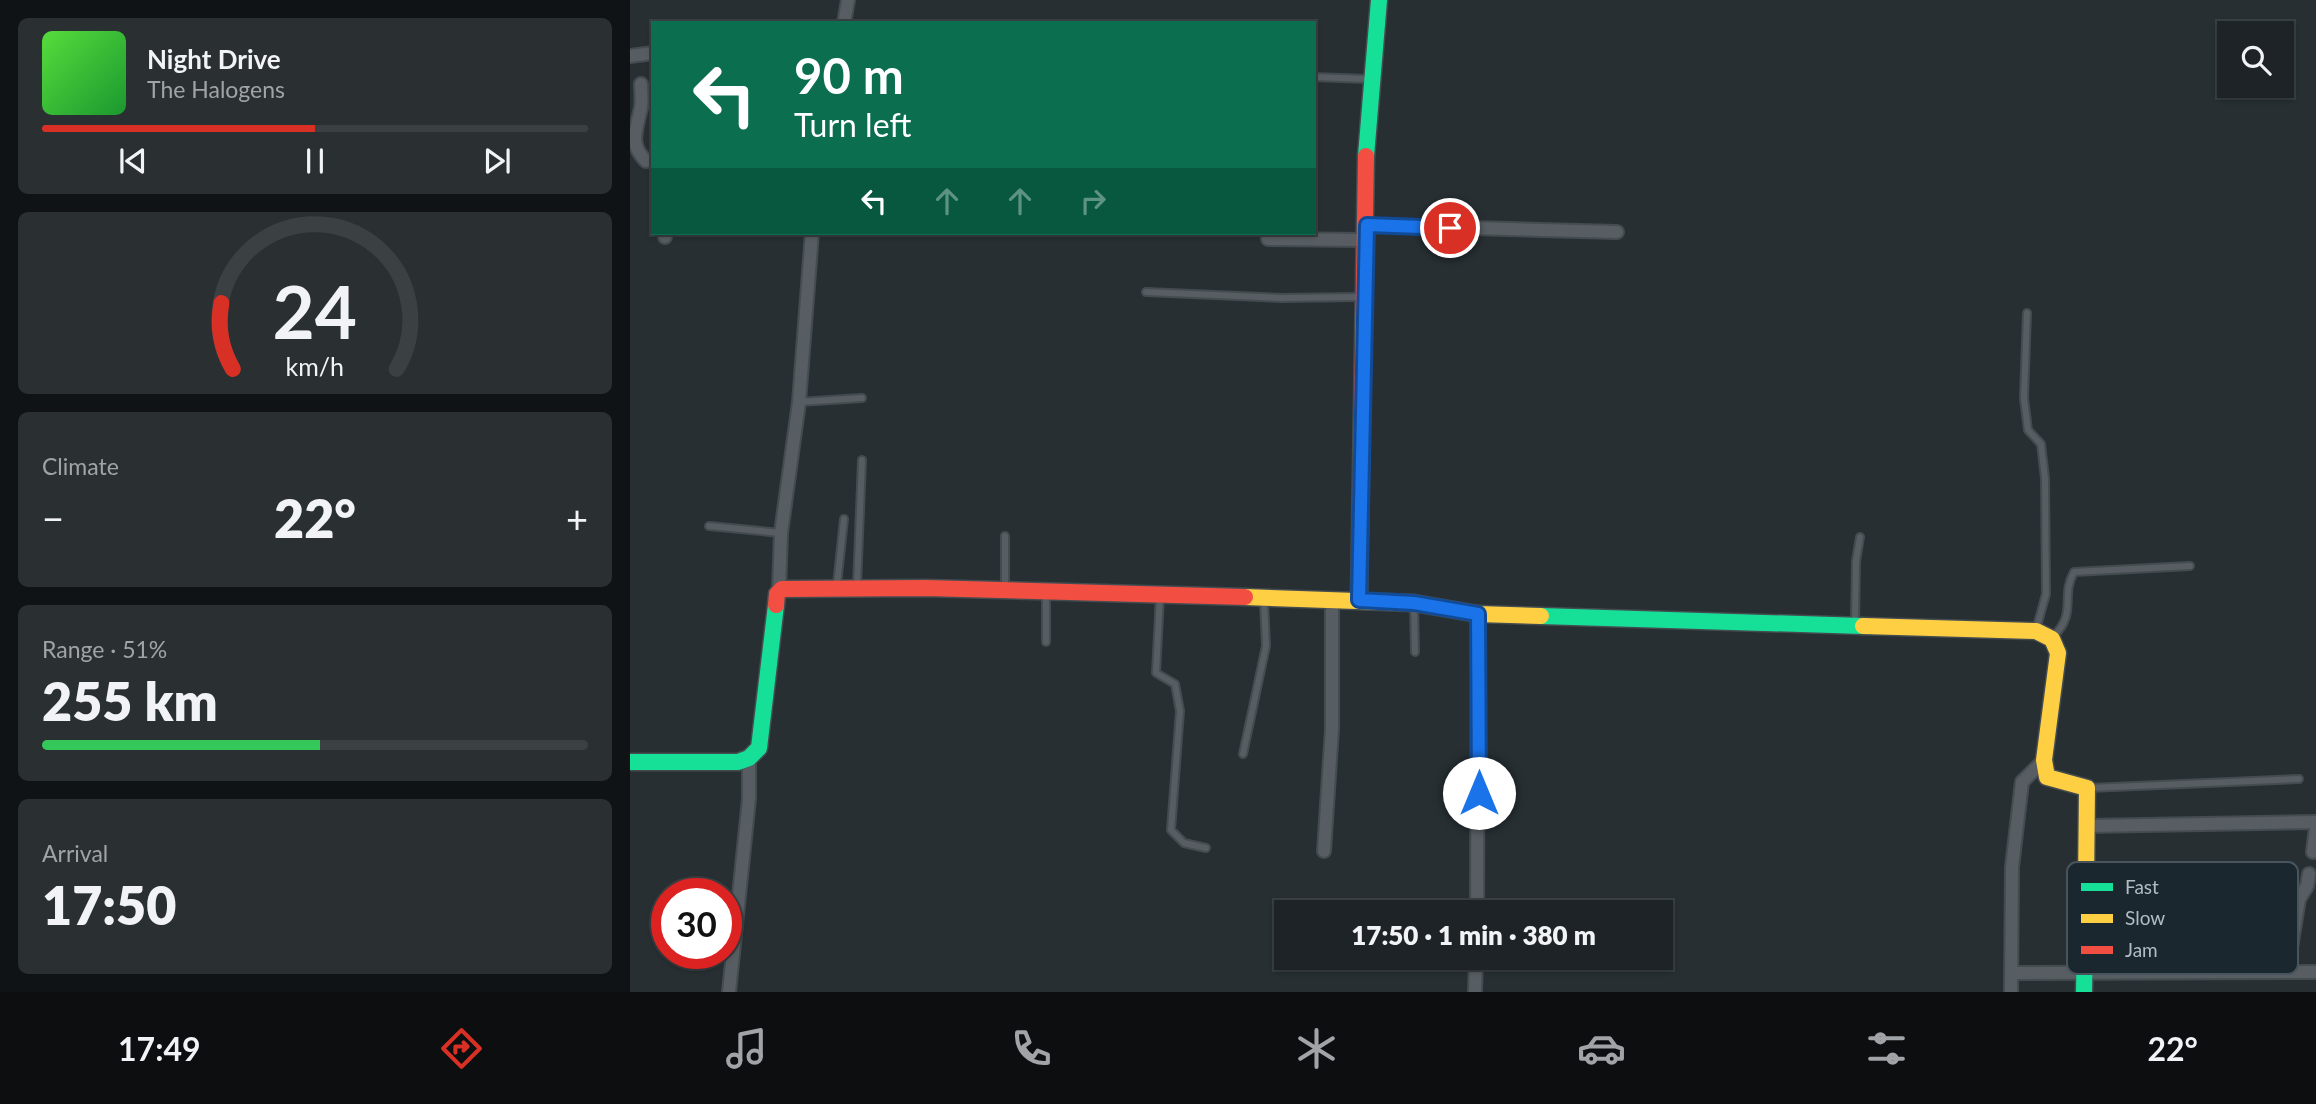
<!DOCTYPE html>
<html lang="en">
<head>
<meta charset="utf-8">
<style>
  body { margin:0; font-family:Lato,sans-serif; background:#2a2f32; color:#f1f3f6; height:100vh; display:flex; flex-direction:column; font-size:26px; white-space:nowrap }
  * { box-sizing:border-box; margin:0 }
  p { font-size:23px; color:#a0a4a7 }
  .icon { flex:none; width:38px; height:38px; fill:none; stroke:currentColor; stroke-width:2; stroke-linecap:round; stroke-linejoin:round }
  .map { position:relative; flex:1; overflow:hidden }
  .details { display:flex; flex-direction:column; gap:18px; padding:18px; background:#101315; width:630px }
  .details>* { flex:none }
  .banner { position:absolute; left:21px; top:21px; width:665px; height:214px; border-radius:0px; box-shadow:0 2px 5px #0004,0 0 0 2px #3b4043; background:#0b6e4f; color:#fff; overflow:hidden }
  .buttons { position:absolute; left:1587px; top:21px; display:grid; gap:14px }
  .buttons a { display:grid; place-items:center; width:77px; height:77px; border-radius:0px; background:#1d2326; box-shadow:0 2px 5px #0004,0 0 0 2px #3b4043; font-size:35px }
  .speed { position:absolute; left:21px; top:878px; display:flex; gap:14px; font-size:35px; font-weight:700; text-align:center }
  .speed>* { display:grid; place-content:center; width:91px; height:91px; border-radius:50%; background:#1d2326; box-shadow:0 2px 5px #0004,0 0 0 2px #3b4043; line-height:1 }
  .speed .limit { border:10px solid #d22; background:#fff; color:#111 }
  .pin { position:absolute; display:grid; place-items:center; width:60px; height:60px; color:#fff; margin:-30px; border:4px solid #fff; border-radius:50%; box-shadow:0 2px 7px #0007 }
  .me { position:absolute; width:77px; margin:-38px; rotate:0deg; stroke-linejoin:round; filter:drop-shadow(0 0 5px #0008) }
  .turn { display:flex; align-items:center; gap:24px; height:147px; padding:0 28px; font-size:32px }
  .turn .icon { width:91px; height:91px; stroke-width:2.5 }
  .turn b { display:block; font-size:49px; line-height:60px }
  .lanes { display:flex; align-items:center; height:66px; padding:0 28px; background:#0003; justify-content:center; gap:35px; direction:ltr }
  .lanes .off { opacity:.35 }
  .big { font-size:52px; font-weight:800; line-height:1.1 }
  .details .card { flex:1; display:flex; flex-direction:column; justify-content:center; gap:10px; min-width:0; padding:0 24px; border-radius:10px; background:#2a2f32 }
  .details .dial { align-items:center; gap:0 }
  .dial svg { height:182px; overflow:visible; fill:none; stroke:#3b4043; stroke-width:7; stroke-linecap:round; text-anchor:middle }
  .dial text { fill:#f1f3f6; stroke:none }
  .song { display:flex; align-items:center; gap:21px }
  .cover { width:84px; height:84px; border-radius:10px; background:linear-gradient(135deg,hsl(110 70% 55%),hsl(130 70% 35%)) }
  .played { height:7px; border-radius:4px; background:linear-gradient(90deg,#d93025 50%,#3b4043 50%) }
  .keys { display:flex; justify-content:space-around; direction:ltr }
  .heat { display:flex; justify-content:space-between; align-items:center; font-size:38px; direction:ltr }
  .charge { height:10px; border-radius:5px; background:linear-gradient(90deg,#34c759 51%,#3b4043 0) }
  .trip { position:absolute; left:644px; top:900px; width:399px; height:70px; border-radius:0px; background:#1d2326; box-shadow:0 2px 5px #0004,0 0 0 2px #3b4043; font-weight:800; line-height:70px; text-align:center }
  .dock { display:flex; height:112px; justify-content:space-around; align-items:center; background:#0c0e0f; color:#a0a4a7 }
  .dock .icon { width:49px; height:49px }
  .dock .on { color:#d93025 }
  .dock b { font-size:32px; color:#f1f3f6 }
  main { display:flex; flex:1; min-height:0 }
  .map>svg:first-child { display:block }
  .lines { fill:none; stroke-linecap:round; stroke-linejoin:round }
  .lane-casing { stroke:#444c50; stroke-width:10 }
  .street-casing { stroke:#444c50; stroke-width:16 }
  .fast-casing { stroke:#444c50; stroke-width:19 }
  .slow-casing { stroke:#444c50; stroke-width:19 }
  .jam-casing { stroke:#444c50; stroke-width:19 }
  .lane { stroke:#575d62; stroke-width:6 }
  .street { stroke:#575d62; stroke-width:12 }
  .fast { stroke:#16e098; stroke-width:16 }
  .slow { stroke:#ffcf43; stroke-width:16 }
  .jam { stroke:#f24e42; stroke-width:16 }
  .route-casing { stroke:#114b97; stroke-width:18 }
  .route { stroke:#1a73e8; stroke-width:12 }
  .key { fill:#1a272e; stroke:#47545c; stroke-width:2 }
  .key-label { font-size:19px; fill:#b0bdc6 }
</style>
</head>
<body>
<main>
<section class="details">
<div class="card">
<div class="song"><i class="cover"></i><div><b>Night Drive</b><p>The Halogens</p></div></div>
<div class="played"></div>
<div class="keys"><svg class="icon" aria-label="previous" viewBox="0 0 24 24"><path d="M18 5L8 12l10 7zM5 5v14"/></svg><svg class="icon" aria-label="pause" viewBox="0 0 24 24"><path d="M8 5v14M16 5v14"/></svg><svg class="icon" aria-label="next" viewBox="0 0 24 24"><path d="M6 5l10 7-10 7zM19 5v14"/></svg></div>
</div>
<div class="card dial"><svg viewBox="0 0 100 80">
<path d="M14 69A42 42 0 1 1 86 69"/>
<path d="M14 69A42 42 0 0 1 9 40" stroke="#d93025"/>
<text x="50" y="56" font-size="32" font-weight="700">24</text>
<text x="50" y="72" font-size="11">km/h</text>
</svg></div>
<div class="card"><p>Climate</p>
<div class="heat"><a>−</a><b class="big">22°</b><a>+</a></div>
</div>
<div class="card"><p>Range · 51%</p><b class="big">255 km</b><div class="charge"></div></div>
<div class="card"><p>Arrival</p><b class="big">17:50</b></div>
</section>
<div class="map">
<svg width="1686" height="992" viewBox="0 0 1686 992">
  <rect width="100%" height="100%" fill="#272f33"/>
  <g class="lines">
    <defs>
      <path id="lane" d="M684,77L737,79
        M516,292L651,298L731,297
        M1397,313L1394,398L1398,430L1411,444L1415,478L1416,594L1406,630
        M169,402L232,398
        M79,526L151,533
        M375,536V589
        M207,585L214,519
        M227,586L232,460
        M416,592V642
        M530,596L526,673L545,684L550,711L541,830L554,843L576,848
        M784,605L785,652
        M1225,624L1226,561L1230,537
        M1423,637C1448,612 1430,597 1444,572L1560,566
        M613,754L636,646L634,601
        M1459,788L1669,779"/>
      <path id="street" d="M214,23L218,0
        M0,56L23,53
        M11,84C11,93 13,103 10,112C5,134 0,145 16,161
        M737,225L987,232
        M35,237V233
        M638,239L735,240
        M149,590L151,533L169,402L182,233
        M1457,826L1686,822
        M694,851L702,729V600
        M1683,852L1686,828
        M1669,899L1677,886L1679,874
        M1457,902L1669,899L1657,972
        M847,912L848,614
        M1382,973L1686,972
        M99,992L119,799V758
        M845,992L846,957
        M1381,992L1382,867L1392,782L1414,760"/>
      <path id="fast" d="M736,156L749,0
        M911,616L1233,626
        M0,762H108L119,758L129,748L146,605
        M1454,992L1456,885"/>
      <path id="slow" d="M615,597L784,603L848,614L911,616
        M1233,626L1406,631L1422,639L1428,653L1414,760L1417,777L1457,788L1456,885"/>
      <path id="jam" d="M729,600L736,156
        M146,605L147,594L152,589L296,588L615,597"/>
    </defs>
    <!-- lane casing -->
    <use href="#lane" class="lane-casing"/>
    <!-- street casing -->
    <use href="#street" class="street-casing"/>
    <!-- fast casing -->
    <use href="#fast" class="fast-casing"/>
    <!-- slow casing -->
    <use href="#slow" class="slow-casing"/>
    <!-- jam casing -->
    <use href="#jam" class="jam-casing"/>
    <!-- lane -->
    <use href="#lane" class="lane"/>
    <!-- street -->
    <use href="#street" class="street"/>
    <!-- fast -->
    <use href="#fast" class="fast"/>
    <!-- slow -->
    <use href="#slow" class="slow"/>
    <!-- jam -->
    <use href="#jam" class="jam"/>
  </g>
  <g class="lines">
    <defs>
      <path id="route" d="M820,228L737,225L729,600L784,603L848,614L849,793"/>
    </defs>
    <!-- route casing -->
    <use href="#route" class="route-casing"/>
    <!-- route -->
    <use href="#route" class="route"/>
  </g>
  <!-- legend -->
  <rect x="1437" y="862" width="231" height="112" rx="10" class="key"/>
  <rect x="1451" y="883" width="32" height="8" fill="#16e098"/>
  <rect x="1451" y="914" width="32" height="9" fill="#ffcf43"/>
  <rect x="1451" y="946" width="32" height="8" fill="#f24e42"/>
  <g class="key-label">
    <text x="1495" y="894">Fast</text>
    <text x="1495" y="925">Slow</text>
    <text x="1495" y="957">Jam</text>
  </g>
</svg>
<div class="buttons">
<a><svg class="icon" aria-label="search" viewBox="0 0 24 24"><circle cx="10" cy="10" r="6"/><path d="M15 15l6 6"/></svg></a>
</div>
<div class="speed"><div class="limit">30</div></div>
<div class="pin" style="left:820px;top:228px;background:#d93025"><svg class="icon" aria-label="arrive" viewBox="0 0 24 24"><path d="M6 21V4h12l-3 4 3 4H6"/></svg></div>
<svg class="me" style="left:849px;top:793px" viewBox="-20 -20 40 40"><circle r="19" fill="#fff"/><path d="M0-13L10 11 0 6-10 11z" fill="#1a73e8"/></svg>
<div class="trip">17:50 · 1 min · 380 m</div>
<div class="banner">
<div class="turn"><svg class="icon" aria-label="left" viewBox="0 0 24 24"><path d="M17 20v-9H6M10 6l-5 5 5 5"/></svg><div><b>90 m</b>Turn left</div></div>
<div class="lanes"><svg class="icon" aria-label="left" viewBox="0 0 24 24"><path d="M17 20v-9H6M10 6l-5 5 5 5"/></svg><svg class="icon off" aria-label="ahead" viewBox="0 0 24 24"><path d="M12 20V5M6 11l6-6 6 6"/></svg><svg class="icon off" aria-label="ahead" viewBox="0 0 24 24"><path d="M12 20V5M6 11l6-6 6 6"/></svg><svg class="icon off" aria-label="right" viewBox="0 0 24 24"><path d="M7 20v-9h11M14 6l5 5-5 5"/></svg></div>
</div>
</div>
</main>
<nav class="dock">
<b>17:49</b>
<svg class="icon on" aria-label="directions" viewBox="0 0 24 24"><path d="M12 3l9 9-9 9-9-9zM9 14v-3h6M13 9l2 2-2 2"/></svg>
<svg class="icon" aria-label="music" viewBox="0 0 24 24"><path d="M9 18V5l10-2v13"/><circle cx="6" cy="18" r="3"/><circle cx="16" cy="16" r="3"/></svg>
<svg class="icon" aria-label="phone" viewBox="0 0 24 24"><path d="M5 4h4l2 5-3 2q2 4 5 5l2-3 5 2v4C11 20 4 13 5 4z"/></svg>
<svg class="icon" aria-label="climate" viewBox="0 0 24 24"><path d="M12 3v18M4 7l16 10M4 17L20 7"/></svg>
<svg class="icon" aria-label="car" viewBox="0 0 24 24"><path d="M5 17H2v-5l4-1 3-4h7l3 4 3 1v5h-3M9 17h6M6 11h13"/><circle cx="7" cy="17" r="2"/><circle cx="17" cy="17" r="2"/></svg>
<svg class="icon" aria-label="filters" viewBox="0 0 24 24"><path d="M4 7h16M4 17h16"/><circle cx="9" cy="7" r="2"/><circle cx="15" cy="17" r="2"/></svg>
<b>22°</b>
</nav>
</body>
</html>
